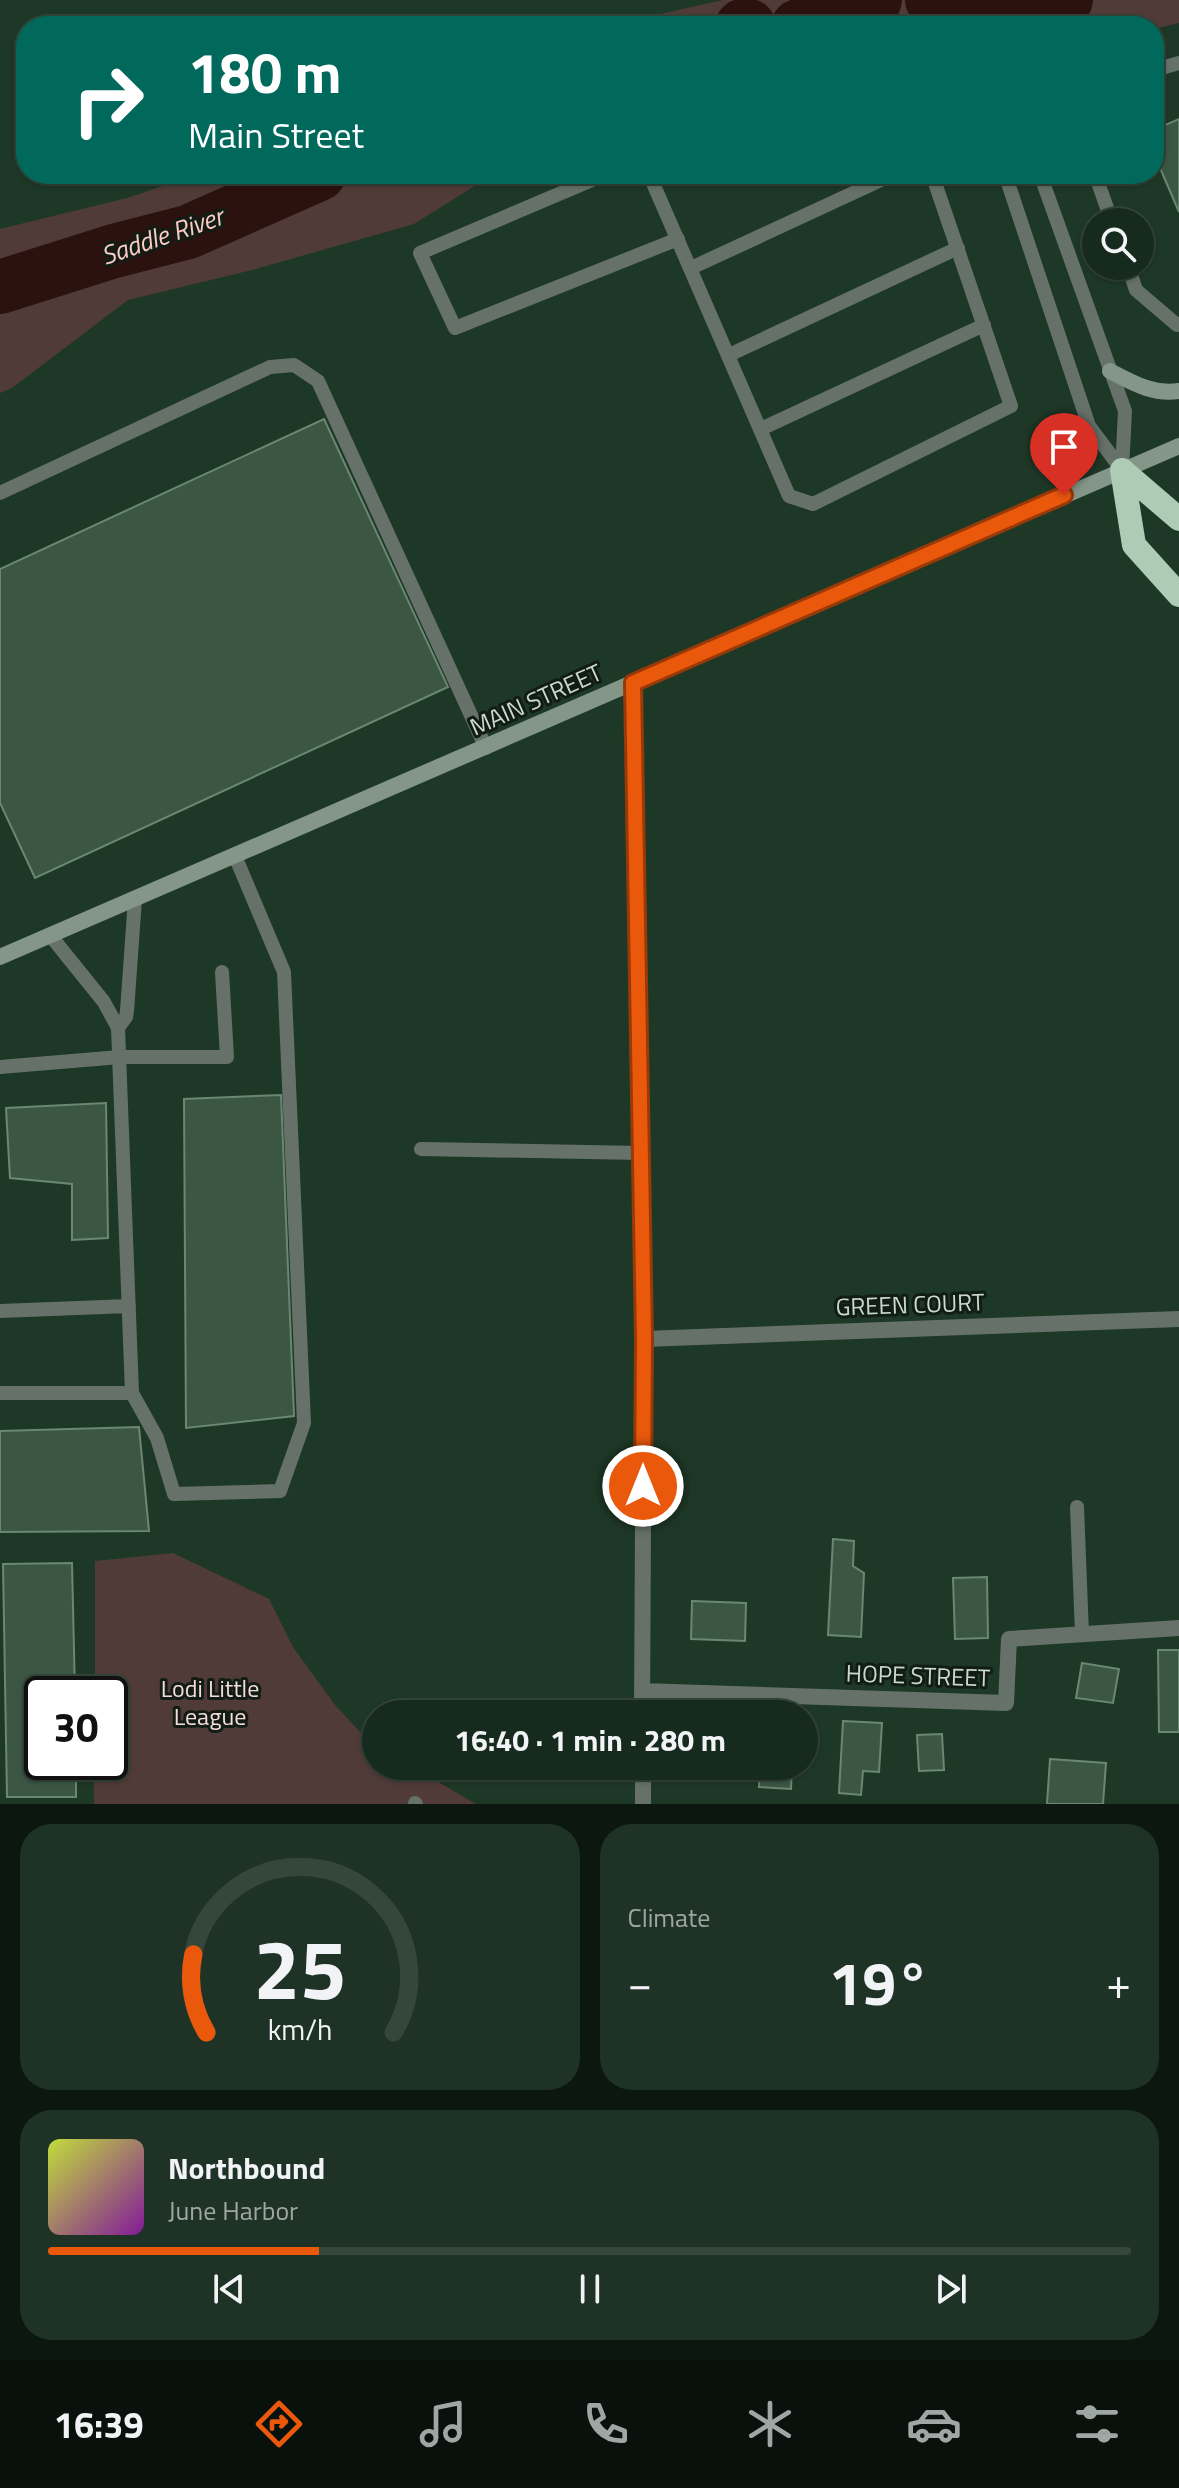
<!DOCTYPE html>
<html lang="en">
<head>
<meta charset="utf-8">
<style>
  body { margin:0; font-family:"Titillium Web",sans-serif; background:#1f3226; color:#f1f3f6; height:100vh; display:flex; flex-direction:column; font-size:30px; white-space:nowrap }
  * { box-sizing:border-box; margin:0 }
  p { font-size:26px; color:#9ea7a4 }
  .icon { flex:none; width:44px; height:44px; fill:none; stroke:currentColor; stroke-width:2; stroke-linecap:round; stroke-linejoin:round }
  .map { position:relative; height:1804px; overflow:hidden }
  .side { display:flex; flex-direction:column; gap:20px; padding:20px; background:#0c1710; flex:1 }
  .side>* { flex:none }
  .top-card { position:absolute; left:16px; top:16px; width:1148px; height:168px; border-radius:32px; box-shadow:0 2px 6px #0004,0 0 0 2px #35463b; background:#00695c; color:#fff; overflow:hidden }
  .tools { position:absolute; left:1082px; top:208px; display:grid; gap:16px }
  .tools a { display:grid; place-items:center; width:72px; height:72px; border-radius:50%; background:#162a1d; box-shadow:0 2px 6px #0004,0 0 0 2px #35463b; font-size:40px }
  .speed { position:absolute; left:24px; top:1676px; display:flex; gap:16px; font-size:40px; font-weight:700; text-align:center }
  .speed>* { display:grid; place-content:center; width:104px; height:104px; border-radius:50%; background:#162a1d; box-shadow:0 2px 6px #0004,0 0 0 2px #35463b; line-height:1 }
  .speed .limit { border:4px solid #111; border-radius:12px; background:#fff; color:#111 }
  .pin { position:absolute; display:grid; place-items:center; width:68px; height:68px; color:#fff; margin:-82px -34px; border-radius:50% 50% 50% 0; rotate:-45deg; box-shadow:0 0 8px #0007 }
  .pin .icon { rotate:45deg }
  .me { position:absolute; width:88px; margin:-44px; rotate:0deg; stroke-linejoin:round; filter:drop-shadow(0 0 6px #0008) }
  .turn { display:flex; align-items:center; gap:28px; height:168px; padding:0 40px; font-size:36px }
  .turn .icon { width:104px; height:104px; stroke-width:2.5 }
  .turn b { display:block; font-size:56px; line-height:68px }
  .big { font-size:60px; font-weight:700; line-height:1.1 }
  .side .tile { flex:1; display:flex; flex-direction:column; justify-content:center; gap:12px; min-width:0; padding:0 28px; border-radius:32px; background:#1f3226 }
  .side .dial { align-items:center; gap:0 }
  .dial svg { height:208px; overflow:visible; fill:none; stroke:#35463b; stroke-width:7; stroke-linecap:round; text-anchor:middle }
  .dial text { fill:#f1f3f6; stroke:none }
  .song { display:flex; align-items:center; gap:24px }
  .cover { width:96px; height:96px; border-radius:12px; background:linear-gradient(135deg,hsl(70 70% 55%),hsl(290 70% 35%)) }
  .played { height:8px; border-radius:4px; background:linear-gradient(90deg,#ea580c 25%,#35463b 25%) }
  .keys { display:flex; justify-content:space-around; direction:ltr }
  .heat { display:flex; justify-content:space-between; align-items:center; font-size:44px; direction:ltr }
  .side .tiles { flex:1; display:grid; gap:20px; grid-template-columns:1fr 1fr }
  .tile:last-child { grid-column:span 2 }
  .trip { position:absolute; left:362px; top:1700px; width:456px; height:80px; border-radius:40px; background:#162a1d; box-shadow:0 2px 6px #0004,0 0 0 2px #35463b; font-weight:700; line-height:80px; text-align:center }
  .tab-bar { display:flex; height:128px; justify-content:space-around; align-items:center; background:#09110c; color:#9ea7a4 }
  .tab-bar .icon { width:56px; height:56px }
  .tab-bar .on { color:#ea580c }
  .tab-bar b { font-size:36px; color:#f1f3f6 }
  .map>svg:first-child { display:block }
  .green { fill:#503b38 }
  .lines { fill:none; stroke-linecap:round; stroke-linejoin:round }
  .river { stroke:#2c120f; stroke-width:54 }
  .building { fill:#3b5744; stroke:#6a8773; stroke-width:2 }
  .lane { stroke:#667269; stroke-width:14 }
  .street { stroke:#667269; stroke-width:16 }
  .secondary { stroke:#839688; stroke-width:16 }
  .highway { stroke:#adcbb5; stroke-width:24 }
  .route-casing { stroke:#983908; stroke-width:20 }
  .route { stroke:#ea580c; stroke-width:14 }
  .labels { text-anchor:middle; stroke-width:6; stroke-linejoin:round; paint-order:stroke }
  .street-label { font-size:24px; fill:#cad9ce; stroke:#111c15 }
  .park-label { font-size:24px; fill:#f6dcd8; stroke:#111c15 }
  .water-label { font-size:26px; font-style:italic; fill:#fecbc4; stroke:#111c15 }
</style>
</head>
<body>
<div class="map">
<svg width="1179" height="1804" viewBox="0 0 1179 1804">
  <rect width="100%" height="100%" fill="#1e3827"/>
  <!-- green -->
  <path class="green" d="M723,0H1179V23L1154,29V26H593L616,24Z
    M199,174H494L414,224L252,270L128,300L12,388L0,393V229L127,198Z
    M173,1553L269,1599L293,1647L335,1705L364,1736L376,1744V1766H411L476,1804H94V1762H110V1694H95V1561Z"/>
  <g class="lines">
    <!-- river -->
    <path class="river" d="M932,0L1009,4L1066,0
      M742,26H749
      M798,26L875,0
      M0,287L114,251L188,232L319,174"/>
  </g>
  <!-- building -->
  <path class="building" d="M1179,119V212L1154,154V130Z
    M324,419L448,687L35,878L0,803V569Z
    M281,1095L294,1416L186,1428L184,1099Z
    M106,1103L108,1238L72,1240V1184L10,1178L6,1108Z
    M139,1427L149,1531L0,1532V1431Z
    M833,1539L854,1541L853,1566L864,1573L861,1637L828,1635Z
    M72,1563L75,1694H42V1762H76V1797H7L3,1564Z
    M987,1577L988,1638L955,1639L953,1578Z
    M692,1601L746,1603L745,1641L691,1639Z
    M1158,1650H1179V1732H1159Z
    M1082,1663L1119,1669L1113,1703L1076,1698Z
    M843,1721L882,1723L879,1772L863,1771L861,1795L839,1793Z
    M942,1734L944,1770L919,1771L917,1735Z
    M1050,1759L1106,1763L1103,1804H1047Z
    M699,1766H740L739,1780L699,1777Z
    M760,1766H792L791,1789L759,1787Z"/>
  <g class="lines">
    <!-- lane -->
    <path class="lane" d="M1154,70L1179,63
      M606,174L420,253L455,328L678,239
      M649,174L789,496L813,504L1011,406L932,174
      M1005,174L1089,426L1122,470
      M1040,174L1125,411L1122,470
      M1095,174L1112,222
      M1128,266L1136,290L1177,325L1179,324
      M691,268L894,174
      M729,355L958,248
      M761,429L984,325
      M0,493L270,367L294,365L318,381L486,748
      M118,1028L126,1017L127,1011L135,899
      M0,1067L120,1057H227L222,972
      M421,1149L640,1153
      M0,1311L129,1306
      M0,1393H132L118,1028L104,1002L50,935
      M132,1393L157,1438L174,1494L280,1491L304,1423L284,972L235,856
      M1077,1507L1082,1634
      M415,1803L416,1804"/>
    <!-- street -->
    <path class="street" d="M633,683L644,1339L642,1714
      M644,1339L1179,1319
      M642,1691L1006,1703L1009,1639L1179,1628
      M643,1766V1804"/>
    <!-- secondary -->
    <path class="secondary" d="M1110,371C1133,383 1153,395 1179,391
      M0,957L1179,446"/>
    <!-- highway -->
    <path class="highway" d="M1122,470L1134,545L1179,595
      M1122,470L1179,519"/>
  </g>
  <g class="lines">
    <defs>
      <path id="route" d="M643,1486L644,1339L633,683L1064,495"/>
    </defs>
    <!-- route casing -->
    <use href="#route" class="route-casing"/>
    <!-- route -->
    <use href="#route" class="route"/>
  </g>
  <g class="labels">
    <!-- street labels -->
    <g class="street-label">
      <text transform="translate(536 700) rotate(-24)" y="8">MAIN STREET</text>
      <text transform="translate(910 1305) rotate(-2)" y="8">GREEN COURT</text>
      <text transform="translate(918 1676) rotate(2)" y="8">HOPE STREET</text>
    </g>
    <!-- park labels -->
    <g class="park-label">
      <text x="210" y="1697">Lodi Little<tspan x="210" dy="28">League</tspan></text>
    </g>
    <!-- water labels -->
    <g class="water-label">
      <text transform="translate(162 236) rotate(-19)" y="9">Saddle River</text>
    </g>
  </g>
</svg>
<div class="tools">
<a><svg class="icon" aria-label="search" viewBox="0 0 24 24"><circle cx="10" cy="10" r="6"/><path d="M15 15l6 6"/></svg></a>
</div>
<div class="speed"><div class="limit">30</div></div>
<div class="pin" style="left:1064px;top:495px;background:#d93025"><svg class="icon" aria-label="arrive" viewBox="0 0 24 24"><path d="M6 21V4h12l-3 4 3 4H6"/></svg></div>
<svg class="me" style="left:643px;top:1486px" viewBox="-20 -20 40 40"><circle r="17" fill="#ea580c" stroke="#fff" stroke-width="3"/><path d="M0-11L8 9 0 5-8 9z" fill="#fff"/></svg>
<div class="trip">16:40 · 1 min · 280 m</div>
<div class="top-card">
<div class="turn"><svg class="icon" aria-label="right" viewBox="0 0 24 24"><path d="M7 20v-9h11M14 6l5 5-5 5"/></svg><div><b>180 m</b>Main Street</div></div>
</div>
</div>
<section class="side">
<div class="tiles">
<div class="tile dial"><svg viewBox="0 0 100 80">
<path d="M14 69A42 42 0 1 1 86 69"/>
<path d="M14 69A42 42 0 0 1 9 39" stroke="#ea580c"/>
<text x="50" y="56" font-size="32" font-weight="700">25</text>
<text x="50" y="72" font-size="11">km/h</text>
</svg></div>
<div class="tile"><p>Climate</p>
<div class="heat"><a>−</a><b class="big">19°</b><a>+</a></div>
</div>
<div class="tile">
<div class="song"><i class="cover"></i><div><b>Northbound</b><p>June Harbor</p></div></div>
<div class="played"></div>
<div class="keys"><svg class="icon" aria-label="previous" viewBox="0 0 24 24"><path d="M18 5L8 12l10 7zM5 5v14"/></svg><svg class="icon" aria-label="pause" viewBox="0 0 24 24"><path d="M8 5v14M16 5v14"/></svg><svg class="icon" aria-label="next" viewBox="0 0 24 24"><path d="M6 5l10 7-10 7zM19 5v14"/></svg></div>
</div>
</div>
</section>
<nav class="tab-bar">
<b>16:39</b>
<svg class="icon on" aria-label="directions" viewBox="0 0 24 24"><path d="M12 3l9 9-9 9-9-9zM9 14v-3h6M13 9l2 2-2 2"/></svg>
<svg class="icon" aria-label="music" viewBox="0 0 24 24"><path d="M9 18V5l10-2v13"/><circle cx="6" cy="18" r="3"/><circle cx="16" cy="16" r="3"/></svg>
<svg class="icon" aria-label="phone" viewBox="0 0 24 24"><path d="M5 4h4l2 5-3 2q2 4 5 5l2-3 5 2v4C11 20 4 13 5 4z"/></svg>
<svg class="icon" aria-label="climate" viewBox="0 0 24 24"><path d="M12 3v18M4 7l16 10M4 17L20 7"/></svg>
<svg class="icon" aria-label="car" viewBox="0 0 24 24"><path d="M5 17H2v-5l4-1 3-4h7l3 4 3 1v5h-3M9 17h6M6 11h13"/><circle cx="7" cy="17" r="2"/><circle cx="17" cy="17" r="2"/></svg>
<svg class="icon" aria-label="filters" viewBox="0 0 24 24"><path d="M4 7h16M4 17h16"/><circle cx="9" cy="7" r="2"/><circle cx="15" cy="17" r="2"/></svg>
</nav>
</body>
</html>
